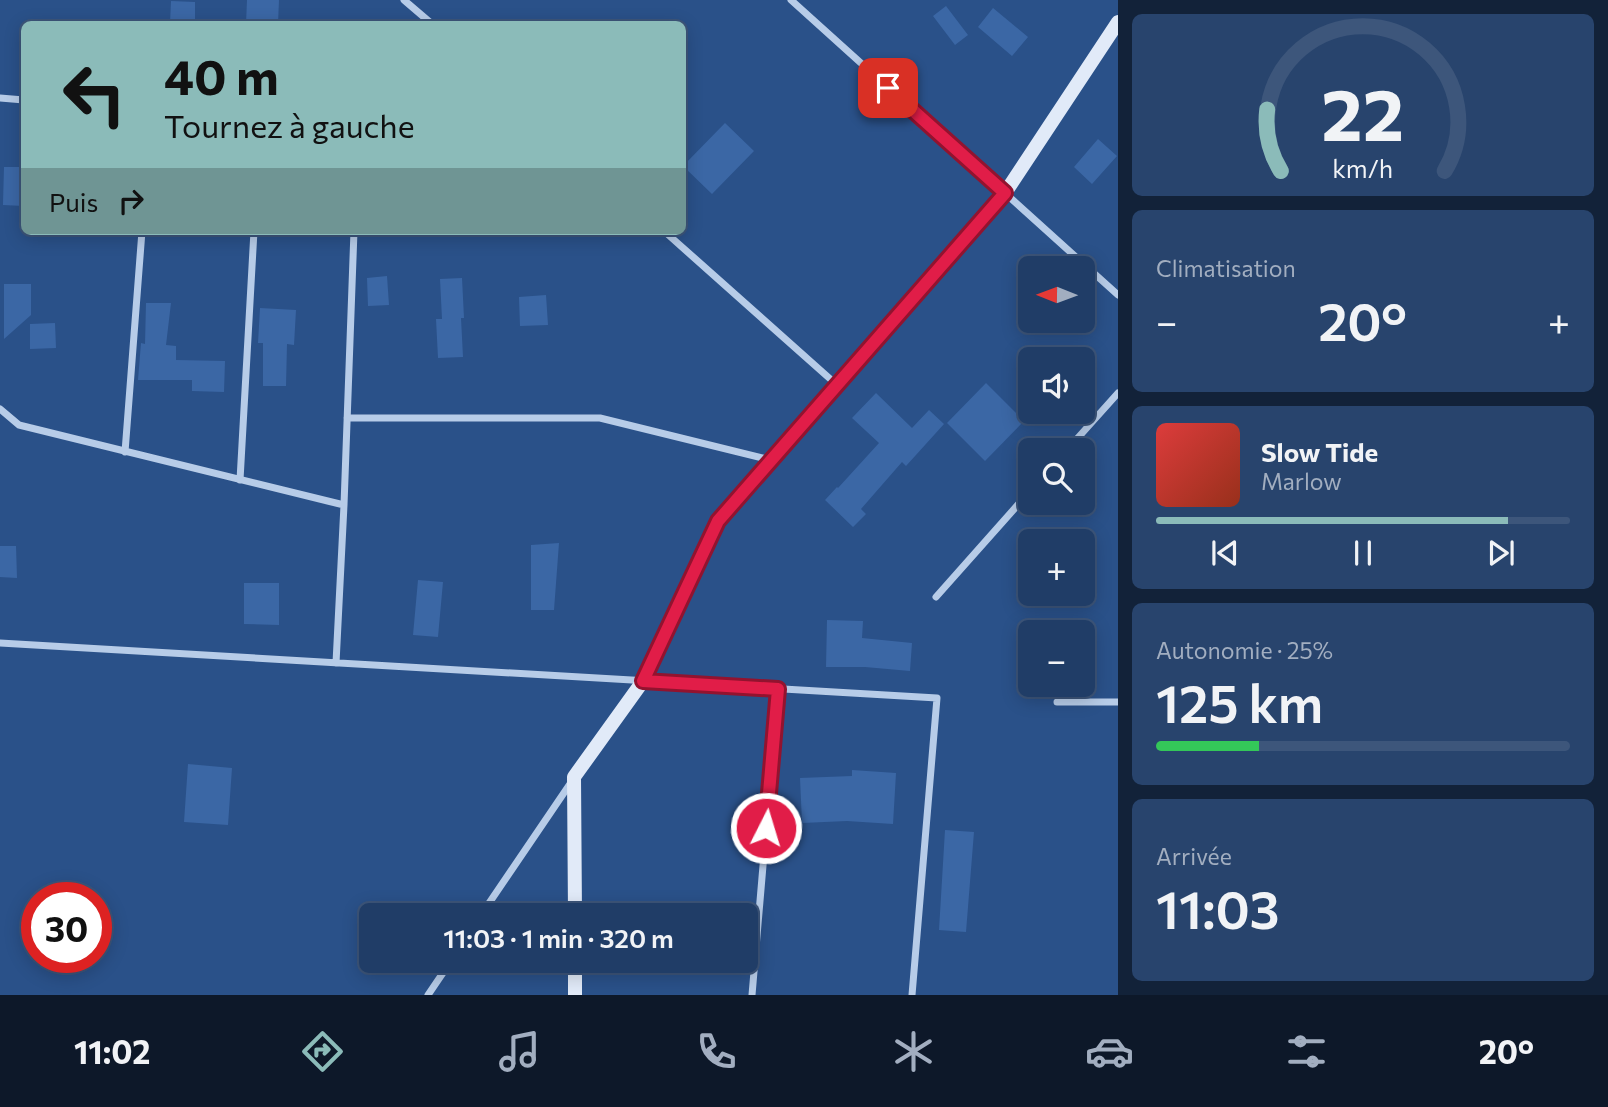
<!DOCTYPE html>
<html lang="fr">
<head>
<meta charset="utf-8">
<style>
  body { margin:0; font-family:Commissioner,sans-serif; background:#28446d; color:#f1f3f6; height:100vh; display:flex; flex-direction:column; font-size:26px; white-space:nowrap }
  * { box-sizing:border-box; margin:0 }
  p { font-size:23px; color:#a2aec0 }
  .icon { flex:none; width:38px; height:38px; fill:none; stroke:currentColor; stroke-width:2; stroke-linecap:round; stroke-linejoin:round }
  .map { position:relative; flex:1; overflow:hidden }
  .side { display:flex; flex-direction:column; gap:14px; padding:14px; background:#122239; width:490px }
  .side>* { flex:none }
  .banner { position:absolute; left:21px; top:21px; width:665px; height:214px; border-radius:10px; box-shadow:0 4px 18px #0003,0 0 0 2px #3d567b; background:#8bbbb9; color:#111; overflow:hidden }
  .needle { width:46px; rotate:271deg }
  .tools { position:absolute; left:1018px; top:256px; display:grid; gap:14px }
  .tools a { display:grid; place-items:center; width:77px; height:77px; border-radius:10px; background:#203d67; box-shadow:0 4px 18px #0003,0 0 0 2px #3d567b; font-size:35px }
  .speed { position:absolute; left:21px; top:882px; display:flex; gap:14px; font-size:35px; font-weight:700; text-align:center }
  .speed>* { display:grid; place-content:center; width:91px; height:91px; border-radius:50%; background:#203d67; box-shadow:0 4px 18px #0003,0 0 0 2px #3d567b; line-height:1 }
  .speed .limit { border:10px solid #d22; background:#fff; color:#111 }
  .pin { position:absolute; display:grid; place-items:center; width:60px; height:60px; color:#fff; margin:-30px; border-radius:14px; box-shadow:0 4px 10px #0006 }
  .me { position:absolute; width:77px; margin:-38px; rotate:5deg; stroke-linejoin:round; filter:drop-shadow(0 0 5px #0008) }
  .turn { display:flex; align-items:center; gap:24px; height:147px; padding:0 28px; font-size:32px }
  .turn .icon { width:91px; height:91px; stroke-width:2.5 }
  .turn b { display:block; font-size:49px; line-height:60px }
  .then { display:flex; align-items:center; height:66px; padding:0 28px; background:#0003; gap:14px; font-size:26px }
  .big { font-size:52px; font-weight:600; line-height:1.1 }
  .side .card { flex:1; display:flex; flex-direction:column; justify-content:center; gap:10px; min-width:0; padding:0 24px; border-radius:10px; background:#28446d }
  .side .dial { align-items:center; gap:0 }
  .dial svg { height:182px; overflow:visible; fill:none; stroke:#3d567b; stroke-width:7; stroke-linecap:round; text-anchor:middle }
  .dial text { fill:#f1f3f6; stroke:none }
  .song { display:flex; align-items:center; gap:21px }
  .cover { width:84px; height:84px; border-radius:10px; background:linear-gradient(135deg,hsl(0 70% 55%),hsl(10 70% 35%)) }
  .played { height:7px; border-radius:4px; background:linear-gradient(90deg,#8bbbb9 85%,#3d567b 85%) }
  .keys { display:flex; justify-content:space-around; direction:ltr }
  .heat { display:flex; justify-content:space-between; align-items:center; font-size:38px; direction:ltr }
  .charge { height:10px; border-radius:5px; background:linear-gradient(90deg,#34c759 25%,#3d567b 0) }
  .trip { position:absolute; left:359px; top:903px; width:399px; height:70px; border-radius:10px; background:#203d67; box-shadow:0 4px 18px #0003,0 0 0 2px #3d567b; font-weight:600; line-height:70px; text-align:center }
  .menu { display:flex; height:112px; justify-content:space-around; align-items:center; background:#0d1829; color:#a2aec0 }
  .menu .icon { width:49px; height:49px }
  .menu .on { color:#8bbbb9 }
  .menu b { font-size:32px; color:#f1f3f6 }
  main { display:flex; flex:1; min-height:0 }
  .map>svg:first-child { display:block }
  .building { fill:#3b67a5 }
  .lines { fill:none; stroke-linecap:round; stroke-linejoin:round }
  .street { stroke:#b7cce8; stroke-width:7 }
  .secondary { stroke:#e1eaf8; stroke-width:14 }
  .route-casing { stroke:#92132f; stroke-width:18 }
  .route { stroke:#e11d48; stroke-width:12 }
</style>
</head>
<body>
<main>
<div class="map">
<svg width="1118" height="995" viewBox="0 0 1118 995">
  <rect width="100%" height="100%" fill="#2a5189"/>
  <!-- building -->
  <path class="building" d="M247,0H279L278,24H246Z
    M171,1L195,2V24H170Z
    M946,6L968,35L955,45L933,16Z
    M993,8L1028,37L1012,56L978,27Z
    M725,123L754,151L712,194L683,166Z
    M1098,139L1117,156L1092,184L1074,167Z
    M4,167H24V206L3,205Z
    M387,276L389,305L368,306L367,278Z
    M462,278L464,318H461L463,357L438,358L436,319H442L440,279Z
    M4,284H31V315L4,339Z
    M546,295L548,325L520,326L519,297Z
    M146,303H171L166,345L176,346V360L225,361L224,392L192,391V380H138L141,343L145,344Z
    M260,308L296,310L294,345L287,344L286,386H263V343H258Z
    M55,323L56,348L30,349V324Z
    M986,383L1024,421L985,461L947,423Z
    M876,393L912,428L929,410L944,424L906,466L902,462L861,509L866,514L853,527L825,500L837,487L838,488L879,443L852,418Z
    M559,543L554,610H531V545Z
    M0,546H16L17,578L0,577Z
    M418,580L443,582L438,637L413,635Z
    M244,583H279V625L244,624Z
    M827,620L863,621L862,638L912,643L910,671L865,667H826Z
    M188,764L232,768L228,825L184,822Z
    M852,770L896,773L893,824L847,821L802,823L800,778L852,776Z
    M945,830L974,832L966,932L939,930Z"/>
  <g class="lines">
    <!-- street -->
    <path class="street" d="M404,0L432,24
      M791,0L1118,295
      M0,98L24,100
      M664,231L837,385
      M0,409L19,425L344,505
      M347,418H600L771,460
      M1067,450L1118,393
      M125,452L142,231
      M240,480L254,231
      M936,597L1031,490
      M0,643L937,698L912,995
      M336,663L344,505L354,231
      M1057,702H1118
      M481,915L572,781
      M428,995L451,961
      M752,995L778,689"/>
    <!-- secondary -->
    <path class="secondary" d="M575,915L574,777L643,681L718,521L1005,193L1118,22
      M575,961V995"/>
  </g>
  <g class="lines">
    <defs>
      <path id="route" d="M766,828L778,689L643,681L718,521L1005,193L888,88"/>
    </defs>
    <!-- route casing -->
    <use href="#route" class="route-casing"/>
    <!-- route -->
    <use href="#route" class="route"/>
  </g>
</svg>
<div class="tools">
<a><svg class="needle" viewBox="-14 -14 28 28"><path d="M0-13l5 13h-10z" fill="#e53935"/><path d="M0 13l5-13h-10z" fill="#a2aec0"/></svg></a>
<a><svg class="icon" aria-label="sound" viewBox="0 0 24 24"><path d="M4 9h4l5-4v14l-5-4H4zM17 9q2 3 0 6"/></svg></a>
<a><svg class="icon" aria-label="search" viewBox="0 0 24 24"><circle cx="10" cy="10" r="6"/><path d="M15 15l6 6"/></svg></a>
<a>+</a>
<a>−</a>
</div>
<div class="speed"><div class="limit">30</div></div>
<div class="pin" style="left:888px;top:88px;background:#d93025"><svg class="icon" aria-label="arrive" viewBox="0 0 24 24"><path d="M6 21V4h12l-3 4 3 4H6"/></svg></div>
<svg class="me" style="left:766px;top:828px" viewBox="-20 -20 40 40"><circle r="17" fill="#e11d48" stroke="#fff" stroke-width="3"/><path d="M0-11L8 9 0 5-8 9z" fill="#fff"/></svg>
<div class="trip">11:03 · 1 min · 320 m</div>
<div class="banner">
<div class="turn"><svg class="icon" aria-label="left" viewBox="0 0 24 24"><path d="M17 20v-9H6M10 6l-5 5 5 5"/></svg><div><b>40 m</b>Tournez à gauche</div></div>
<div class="then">Puis<svg class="icon" aria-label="right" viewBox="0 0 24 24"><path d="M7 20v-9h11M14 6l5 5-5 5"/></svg></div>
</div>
</div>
<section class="side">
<div class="card dial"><svg viewBox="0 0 100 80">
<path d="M14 69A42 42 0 1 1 86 69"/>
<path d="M14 69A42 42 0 0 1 8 42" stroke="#8bbbb9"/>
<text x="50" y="56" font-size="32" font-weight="700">22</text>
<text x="50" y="72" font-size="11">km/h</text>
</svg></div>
<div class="card"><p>Climatisation</p>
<div class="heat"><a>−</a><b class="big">20°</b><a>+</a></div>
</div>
<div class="card">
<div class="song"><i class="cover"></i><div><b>Slow Tide</b><p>Marlow</p></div></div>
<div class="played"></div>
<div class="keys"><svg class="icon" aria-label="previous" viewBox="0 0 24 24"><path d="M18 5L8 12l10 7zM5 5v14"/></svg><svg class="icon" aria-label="pause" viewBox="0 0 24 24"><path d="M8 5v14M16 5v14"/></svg><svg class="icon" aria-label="next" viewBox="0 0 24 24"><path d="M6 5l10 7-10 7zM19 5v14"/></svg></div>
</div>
<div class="card"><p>Autonomie · 25%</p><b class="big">125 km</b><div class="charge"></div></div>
<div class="card"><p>Arrivée</p><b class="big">11:03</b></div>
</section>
</main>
<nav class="menu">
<b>11:02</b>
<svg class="icon on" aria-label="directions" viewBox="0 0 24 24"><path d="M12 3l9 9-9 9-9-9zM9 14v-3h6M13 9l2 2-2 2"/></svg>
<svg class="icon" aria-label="music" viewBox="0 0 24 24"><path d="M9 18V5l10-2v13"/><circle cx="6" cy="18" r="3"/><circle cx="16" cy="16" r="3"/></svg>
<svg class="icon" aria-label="phone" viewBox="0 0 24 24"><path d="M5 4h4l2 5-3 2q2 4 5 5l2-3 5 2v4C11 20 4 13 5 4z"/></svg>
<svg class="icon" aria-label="climate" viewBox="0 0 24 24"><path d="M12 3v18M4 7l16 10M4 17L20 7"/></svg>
<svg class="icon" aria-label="car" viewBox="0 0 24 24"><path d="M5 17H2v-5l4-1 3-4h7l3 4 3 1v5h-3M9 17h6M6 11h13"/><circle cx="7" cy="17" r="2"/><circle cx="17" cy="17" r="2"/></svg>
<svg class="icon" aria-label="filters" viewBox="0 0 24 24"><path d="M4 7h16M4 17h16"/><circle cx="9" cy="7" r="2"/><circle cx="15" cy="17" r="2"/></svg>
<b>20°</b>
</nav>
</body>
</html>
